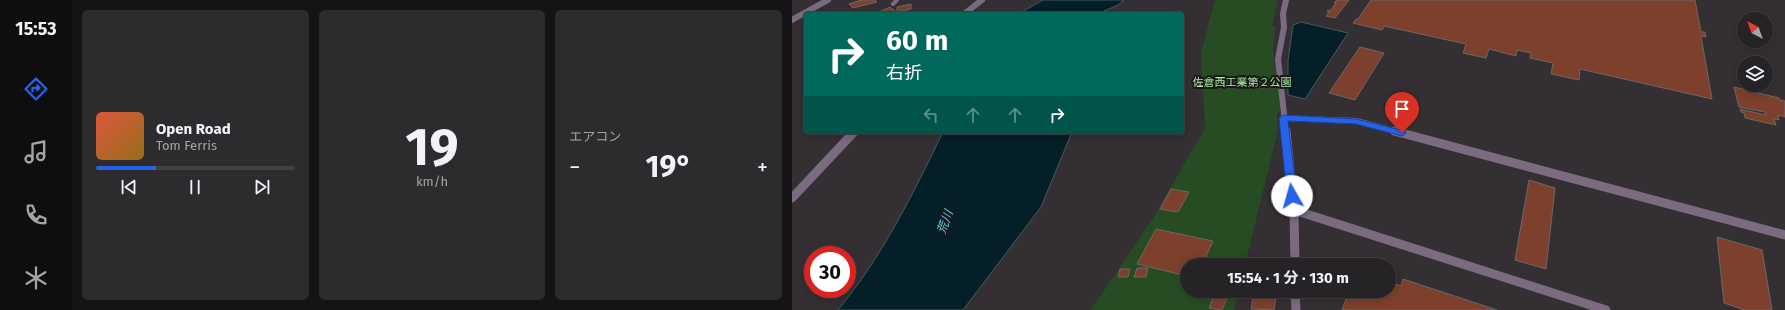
<!DOCTYPE html>
<html lang="ja">
<head>
<meta charset="utf-8">
<style>
  body { margin:0; font-family:"Fira Sans","Noto Sans JP",sans-serif; background:#2e2b2e; color:#f1f3f6; height:100vh; display:flex; flex-direction:column; font-size:15px; white-space:nowrap }
  * { box-sizing:border-box; margin:0 }
  p { font-size:13px; color:#a4a4a7 }
  .icon { flex:none; width:22px; height:22px; fill:none; stroke:currentColor; stroke-width:2; stroke-linecap:round; stroke-linejoin:round }
  .map { position:relative; flex:1; overflow:hidden }
  .details { display:flex; flex-direction:column; gap:10px; padding:10px; background:#151315; width:720px }
  .details>* { flex:none }
  .hud { position:absolute; left:12px; top:12px; width:380px; height:122px; border-radius:4px; box-shadow:0 2px 10px #0003,0 0 0 1px #424043; background:#00695c; color:#fff; overflow:hidden }
  .needle { width:26px; rotate:319deg }
  .controls { position:absolute; left:945px; top:12px; display:grid; gap:8px }
  .controls a { display:grid; place-items:center; width:36px; height:36px; border-radius:50%; background:#262326; box-shadow:0 2px 10px #0003,0 0 0 1px #424043; font-size:20px }
  .speed { position:absolute; left:12px; top:246px; display:flex; gap:8px; font-size:20px; font-weight:700; text-align:center }
  .speed>* { display:grid; place-content:center; width:52px; height:52px; border-radius:50%; background:#262326; box-shadow:0 2px 10px #0003,0 0 0 1px #424043; line-height:1 }
  .speed .limit { border:6px solid #d22; background:#fff; color:#111 }
  .pin { position:absolute; display:grid; place-items:center; width:34px; height:34px; color:#fff; margin:-41px -17px; border-radius:50% 50% 50% 0; rotate:-45deg; box-shadow:0 0 4px #0007 }
  .pin .icon { rotate:45deg }
  .me { position:absolute; width:44px; margin:-22px; rotate:353deg; stroke-linejoin:round; filter:drop-shadow(0 0 3px #0008) }
  .turn { display:flex; align-items:center; gap:14px; height:84px; padding:0 16px; font-size:18px }
  .turn .icon { width:52px; height:52px; stroke-width:2.5 }
  .turn b { display:block; font-size:28px; line-height:34px }
  .lanes { display:flex; align-items:center; height:38px; padding:0 16px; background:#0003; justify-content:center; gap:20px; direction:ltr }
  .lanes .off { opacity:.35 }
  .big { font-size:30px; font-weight:700; line-height:1.1 }
  .details .widget { flex:1; display:flex; flex-direction:column; justify-content:center; gap:6px; min-width:0; padding:0 14px; border-radius:6px; background:#2e2b2e }
  .details .dial { align-items:center; gap:0 }
  .dial b { font-size:52px; line-height:1 }
  .song { display:flex; align-items:center; gap:12px }
  .cover { width:48px; height:48px; border-radius:6px; background:linear-gradient(135deg,hsl(10 70% 55%),hsl(40 70% 35%)) }
  .played { height:4px; border-radius:2px; background:linear-gradient(90deg,#2563eb 30%,#424043 30%) }
  .keys { display:flex; justify-content:space-around; direction:ltr }
  .heat { display:flex; justify-content:space-between; align-items:center; font-size:22px; direction:ltr }
  .details .tiles { flex:1; display:grid; gap:10px; grid-template-columns:repeat(3,1fr) }
  .trip { position:absolute; left:388px; top:258px; width:216px; height:40px; border-radius:20px; background:#262326; box-shadow:0 2px 10px #0003,0 0 0 1px #424043; font-weight:700; line-height:40px; text-align:center }
  main { display:flex; flex:1; min-height:0 }
  .dock { display:flex; flex-direction:column; width:72px; justify-content:space-around; align-items:center; background:#0f0e0f; color:#a4a4a7 }
  .dock .icon { width:28px; height:28px }
  .dock .on { color:#2563eb }
  .dock b { font-size:18px; color:#f1f3f6 }
  .map>svg:first-child { display:block }
  .green { fill:#274c23 }
  .water { fill:#041f27; stroke:#485a61 }
  .building { fill:#7c402c; stroke:#6e6765 }
  .lines { fill:none; stroke-linecap:round; stroke-linejoin:round }
  .service { stroke:#7c6a81; stroke-width:4 }
  .minor-far1 { stroke:#7c6a81; stroke-width:6 }
  .minor { stroke:#7c6a81; stroke-width:9 }
  .route { fill:#2563eb; stroke:#184099 }
  .labels { text-anchor:middle; stroke-width:4; stroke-linejoin:round; paint-order:stroke }
  .park-label { font-size:11px; fill:#a8eaa1; stroke:#1a1819 }
  .water-label { font-size:12px; font-style:italic; fill:#54d3f4; stroke:#1a1819 }
</style>
</head>
<body>
<main>
<nav class="dock">
<b>15:53</b>
<svg class="icon on" aria-label="directions" viewBox="0 0 24 24"><path d="M12 3l9 9-9 9-9-9zM9 14v-3h6M13 9l2 2-2 2"/></svg>
<svg class="icon" aria-label="music" viewBox="0 0 24 24"><path d="M9 18V5l10-2v13"/><circle cx="6" cy="18" r="3"/><circle cx="16" cy="16" r="3"/></svg>
<svg class="icon" aria-label="phone" viewBox="0 0 24 24"><path d="M5 4h4l2 5-3 2q2 4 5 5l2-3 5 2v4C11 20 4 13 5 4z"/></svg>
<svg class="icon" aria-label="climate" viewBox="0 0 24 24"><path d="M12 3v18M4 7l16 10M4 17L20 7"/></svg>
</nav>
<section class="details">
<div class="tiles">
<div class="widget">
<div class="song"><i class="cover"></i><div><b>Open Road</b><p>Tom Ferris</p></div></div>
<div class="played"></div>
<div class="keys"><svg class="icon" aria-label="previous" viewBox="0 0 24 24"><path d="M18 5L8 12l10 7zM5 5v14"/></svg><svg class="icon" aria-label="pause" viewBox="0 0 24 24"><path d="M8 5v14M16 5v14"/></svg><svg class="icon" aria-label="next" viewBox="0 0 24 24"><path d="M6 5l10 7-10 7zM19 5v14"/></svg></div>
</div>
<div class="widget dial"><b>19</b><p>km/h</p></div>
<div class="widget"><p>エアコン</p>
<div class="heat"><a>−</a><b class="big">19°</b><a>+</a></div>
</div>
</div>
</section>
<div class="map">
<svg width="993" height="310" viewBox="0 0 993 310">
  <rect width="100%" height="100%" fill="#332f33"/>
  <!-- green -->
  <path class="green" d="M423,0H486L480,26H484L481,50L490,107L485,114L486,130L453,265H395V291H446L442,310H299L365,212L396,157L413,129L409,53Z"/>
  <!-- water -->
  <path class="water" d="M251,0H332L326,5L305,14H226Z
    M509,22L556,33L513,99L496,95V60L501,25Z
    M151,132H280L249,207L171,310H46C90,257 121,194 151,132Z"/>
  <!-- building -->
  <path class="building" d="M69,0H83L85,2L61,8L57,4Z
    M547,0H557L543,18L534,16L537,12L535,11L539,10L544,3H542L544,1Z
    M579,0H903L909,32H913L914,37L909,36L920,99L788,69L787,80L759,74L761,63L738,58L739,53L725,50L724,56L697,49L694,58L671,53L674,44L592,26L590,30L561,23L564,19H566Z
    M119,4V9L105,12V7Z
    M98,7L103,11L94,14H82Z
    M568,47L592,53L563,100L537,93Z
    M942,87L987,98L988,100L993,101V117L986,115L987,120L982,119L984,125L953,118L952,113L949,112L948,109L974,115L973,112L947,107Z
    M737,180L763,188L754,269L723,260Z
    M379,189L397,192L386,212L368,209Z
    M364,229L421,241L410,265H395V276L345,264Z
    M925,237L970,250L980,310H953L932,303Z
    M345,268H356L354,277H342Z
    M328,269H338L336,277H326Z
    M611,279L705,310H550L557,291H597V282L609,286Z
    M424,291H438L430,310L417,308Z
    M462,291H485L482,310L459,309Z"/>
  <g class="lines">
    <!-- service -->
    <path class="service" d="M101,4L105,0"/>
    <!-- minor-far1 -->
    <path class="minor-far1" d="M172,14L190,0
      M0,20L36,0
      M491,118L564,121L606,132
      M494,132L486,59L492,27L491,14L494,0"/>
    <!-- minor -->
    <path class="minor" d="M494,131L502,210L503,265
      M602,131L993,235
      M0,198L62,132
      M502,210L814,310
      M503,291L504,310"/>
  </g>
  <!-- route -->
  <path class="route" d="M492,115L564,119L613,131L614,133L610,136L564,124L496,121L505,196L500,200L495,196L487,118Z"/>
  <g class="labels">
    <!-- park labels -->
    <g class="park-label">
      <text x="450" y="86">佐倉西工業第２公園</text>
    </g>
    <!-- water labels -->
    <g class="water-label">
      <text transform="translate(153 222) rotate(-70)" y="4">荒川</text>
    </g>
  </g>
</svg>
<div class="controls">
<a><svg class="needle" viewBox="-14 -14 28 28"><path d="M0-13l5 13h-10z" fill="#e53935"/><path d="M0 13l5-13h-10z" fill="#a4a4a7"/></svg></a>
<a><svg class="icon" aria-label="layers" viewBox="0 0 24 24"><path d="M12 4l9 5-9 5-9-5zM3 14l9 5 9-5"/></svg></a>
</div>
<div class="speed"><div class="limit">30</div></div>
<div class="pin" style="left:610px;top:133px;background:#d93025"><svg class="icon" aria-label="arrive" viewBox="0 0 24 24"><path d="M6 21V4h12l-3 4 3 4H6"/></svg></div>
<svg class="me" style="left:500px;top:196px" viewBox="-20 -20 40 40"><circle r="19" fill="#fff"/><path d="M0-13L10 11 0 6-10 11z" fill="#2563eb"/></svg>
<div class="trip">15:54 · 1 分 · 130 m</div>
<div class="hud">
<div class="turn"><svg class="icon" aria-label="right" viewBox="0 0 24 24"><path d="M7 20v-9h11M14 6l5 5-5 5"/></svg><div><b>60 m</b>右折</div></div>
<div class="lanes"><svg class="icon off" aria-label="left" viewBox="0 0 24 24"><path d="M17 20v-9H6M10 6l-5 5 5 5"/></svg><svg class="icon off" aria-label="ahead" viewBox="0 0 24 24"><path d="M12 20V5M6 11l6-6 6 6"/></svg><svg class="icon off" aria-label="ahead" viewBox="0 0 24 24"><path d="M12 20V5M6 11l6-6 6 6"/></svg><svg class="icon" aria-label="right" viewBox="0 0 24 24"><path d="M7 20v-9h11M14 6l5 5-5 5"/></svg></div>
</div>
</div>
</main>
</body>
</html>
